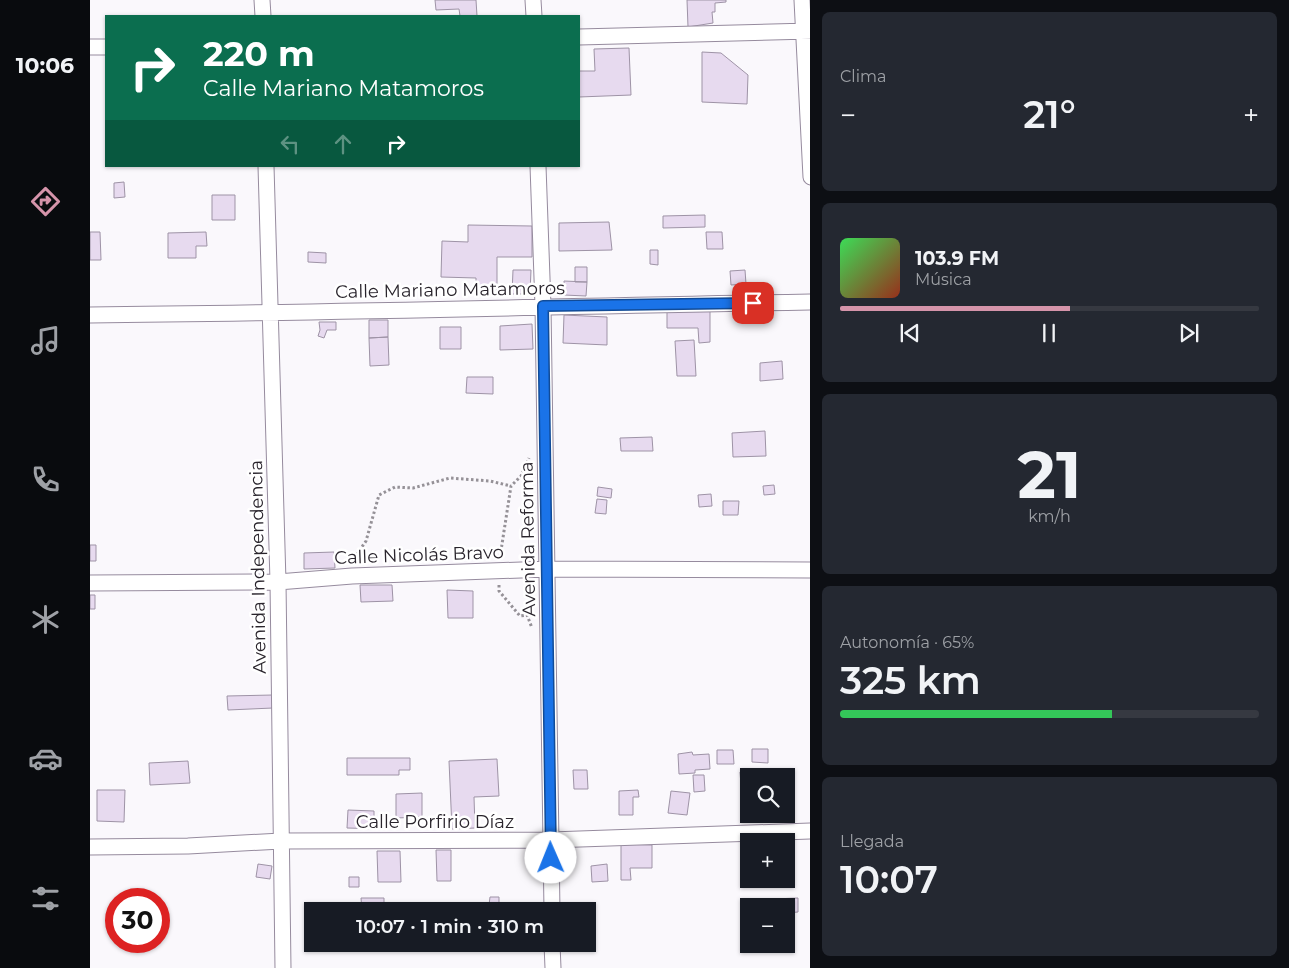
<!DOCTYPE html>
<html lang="es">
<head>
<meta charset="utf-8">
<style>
  body { margin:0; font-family:Montserrat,sans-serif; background:#242831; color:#f1f3f6; height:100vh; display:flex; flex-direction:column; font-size:19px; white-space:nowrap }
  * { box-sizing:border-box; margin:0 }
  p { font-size:16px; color:#9ea1a6 }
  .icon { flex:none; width:28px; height:28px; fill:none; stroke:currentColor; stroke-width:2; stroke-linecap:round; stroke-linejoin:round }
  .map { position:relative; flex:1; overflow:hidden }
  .panel { display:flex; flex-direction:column; gap:12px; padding:12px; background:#0d0f14; width:479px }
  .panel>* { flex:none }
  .guide { position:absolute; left:15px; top:15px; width:475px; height:152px; border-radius:0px; box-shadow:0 1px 4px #0004; background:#0b6e4f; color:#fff; overflow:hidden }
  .buttons { position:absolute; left:650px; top:768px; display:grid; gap:10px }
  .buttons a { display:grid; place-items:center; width:55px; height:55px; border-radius:0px; background:#171b24; box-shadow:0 1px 4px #0004; font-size:25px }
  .speed { position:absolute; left:15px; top:888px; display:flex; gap:10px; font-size:25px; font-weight:700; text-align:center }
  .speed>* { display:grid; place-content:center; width:65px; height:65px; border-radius:50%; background:#171b24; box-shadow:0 1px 4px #0004; line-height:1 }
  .speed .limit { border:8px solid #d22; background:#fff; color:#111 }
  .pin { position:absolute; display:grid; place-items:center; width:42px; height:42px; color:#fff; margin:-21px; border-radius:10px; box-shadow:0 2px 8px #0006 }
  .me { position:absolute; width:55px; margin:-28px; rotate:359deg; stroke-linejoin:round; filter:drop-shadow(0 0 4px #0008) }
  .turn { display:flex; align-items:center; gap:18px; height:105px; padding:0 15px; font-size:22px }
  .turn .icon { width:65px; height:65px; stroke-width:2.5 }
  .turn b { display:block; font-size:35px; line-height:42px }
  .lanes { display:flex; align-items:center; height:48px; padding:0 15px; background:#0003; justify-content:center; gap:25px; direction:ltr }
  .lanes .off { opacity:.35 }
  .big { font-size:38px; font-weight:600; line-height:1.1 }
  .panel .tile { flex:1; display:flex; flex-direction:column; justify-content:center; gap:8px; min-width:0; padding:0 18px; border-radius:8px; background:#242831 }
  .panel .dial { align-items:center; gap:0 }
  .dial b { font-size:65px; line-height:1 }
  .song { display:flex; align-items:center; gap:15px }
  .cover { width:60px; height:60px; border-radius:8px; background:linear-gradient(135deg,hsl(130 70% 55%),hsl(10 70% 35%)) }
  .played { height:5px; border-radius:2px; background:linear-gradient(90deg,#d594aa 55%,#363941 55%) }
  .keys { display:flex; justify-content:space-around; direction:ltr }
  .heat { display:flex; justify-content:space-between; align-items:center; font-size:28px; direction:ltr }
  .charge { height:8px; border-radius:4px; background:linear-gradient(90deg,#34c759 65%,#363941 0) }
  .trip { position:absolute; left:214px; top:902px; width:292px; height:50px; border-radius:0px; background:#171b24; box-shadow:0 1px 4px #0004; font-weight:600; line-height:50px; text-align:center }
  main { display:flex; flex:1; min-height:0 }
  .tabs { display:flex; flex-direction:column; width:90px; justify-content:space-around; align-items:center; background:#090b0e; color:#9ea1a6 }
  .tabs .icon { width:35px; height:35px }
  .tabs .current { color:#d594aa }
  .tabs b { font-size:22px; color:#f1f3f6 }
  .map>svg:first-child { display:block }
  .building { fill:#e7daef; stroke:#9e93a6 }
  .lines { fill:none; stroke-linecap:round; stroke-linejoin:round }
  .street-casing { stroke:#968b9e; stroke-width:17 }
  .path { stroke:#959197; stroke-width:3; stroke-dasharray:2.5 2.5; stroke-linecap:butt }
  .street { stroke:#fff; stroke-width:15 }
  .route-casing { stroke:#114b97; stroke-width:12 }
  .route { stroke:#1a73e8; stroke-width:9 }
  .labels { text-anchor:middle; stroke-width:5; stroke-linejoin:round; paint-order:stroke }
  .street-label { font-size:18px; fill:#29242c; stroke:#fff }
</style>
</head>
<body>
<main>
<nav class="tabs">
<b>10:06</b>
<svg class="icon current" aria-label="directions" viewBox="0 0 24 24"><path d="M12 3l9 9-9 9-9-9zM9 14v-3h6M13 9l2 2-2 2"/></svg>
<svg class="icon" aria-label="music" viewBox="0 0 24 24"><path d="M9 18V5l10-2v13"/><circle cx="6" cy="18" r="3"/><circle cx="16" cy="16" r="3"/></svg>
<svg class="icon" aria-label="phone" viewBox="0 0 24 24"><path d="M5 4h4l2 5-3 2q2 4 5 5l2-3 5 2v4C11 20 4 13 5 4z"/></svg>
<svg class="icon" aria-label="climate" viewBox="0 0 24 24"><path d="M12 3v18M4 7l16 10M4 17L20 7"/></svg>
<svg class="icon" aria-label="car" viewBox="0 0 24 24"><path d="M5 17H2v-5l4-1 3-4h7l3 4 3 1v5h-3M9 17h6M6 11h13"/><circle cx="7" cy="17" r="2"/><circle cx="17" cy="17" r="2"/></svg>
<svg class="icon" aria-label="filters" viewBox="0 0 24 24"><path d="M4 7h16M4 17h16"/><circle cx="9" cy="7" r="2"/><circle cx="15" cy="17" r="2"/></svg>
</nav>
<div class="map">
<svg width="721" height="968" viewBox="0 0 721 968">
  <rect width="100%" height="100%" fill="#faf8fc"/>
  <!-- building -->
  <path class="building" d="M345,0H386L387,16H370L369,9L346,10Z
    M597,0H636V2L625,3V12H622L623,23L598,27Z
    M539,48L541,95L489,97V71H505L504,49Z
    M612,52L631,53L658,75L657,104L612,102Z
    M34,182L35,197L24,198V183Z
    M122,195H145V220H122Z
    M615,215V227L573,228V216Z
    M519,222L522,250L469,251V223Z
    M378,225L442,226V257H407V295H386V278L351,277L352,241L378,242Z
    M0,232H10L11,260H0Z
    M116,232L117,246H106V258H78V233Z
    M616,232H632L633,249H617Z
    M560,250H568V265L560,264Z
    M218,252L236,253V263L218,262Z
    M485,267H497V282H485Z
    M423,270H441L440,294H422Z
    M655,270L656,284L641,285L640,271Z
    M474,281L497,282L496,296L474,295Z
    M620,311V342L609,343L608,328H577V312Z
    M474,315L517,317V345L473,343Z
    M279,320H298V337L279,338Z
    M229,322H246V330H237L234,338L228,336L230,330Z
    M442,324L443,349L410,350V326Z
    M350,327H371V349H350Z
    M298,337L299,365L280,366L279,338Z
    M604,340L606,376H587L585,341Z
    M692,361L693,379L670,381V363Z
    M377,377H403V394L376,393Z
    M675,431L676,456L643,457L642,433Z
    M562,437L563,451H531L530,438Z
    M684,485L685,494L674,495L673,486Z
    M508,487L522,489L521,498L507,496Z
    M621,494L622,506L609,507L608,495Z
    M507,499L517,500L516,514L505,513Z
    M633,501H649L648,515H633Z
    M0,545H6V561H0Z
    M244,552L245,568L214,569V553Z
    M270,585H302L303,601L271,602Z
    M357,590L383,591V618H358Z
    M0,595H5V609H0Z
    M183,695V708L138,710L137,696Z
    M662,749H678V763L662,762Z
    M627,750H643L644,764H627Z
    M602,752L603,755L619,754L620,769L605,770V773L589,774L588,754Z
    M257,758H320V770H309V775H257Z
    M407,759L409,796L384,797L385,828L362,829L359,761Z
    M98,761L100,783L60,785L59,763Z
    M483,770H497L498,789H484Z
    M650,772H679V776H659V785H651Z
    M603,775H614L615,791L604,792Z
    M7,790H35L34,822L7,821Z
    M548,790L549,797H543V815H529V791Z
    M581,791L600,793L597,815L578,813Z
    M332,793V817L306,818V794Z
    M258,810L284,811V823H296L295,829L257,828Z
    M663,814H679V819L663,818Z
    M531,844L562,845V868H540L541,880H531Z
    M346,850H361V881H347Z
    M287,851H310L311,882H288Z
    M168,864L182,866L180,879L166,877Z
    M517,864L518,881L502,882L501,866Z
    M259,877H269V887H259Z
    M400,897H409V906L399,905Z
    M271,898H294V911H272Z
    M708,898V912L696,913V906H683V899Z
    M22,907H26V923L20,922Z
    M221,907L258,908V911H222V923H221Z
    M385,909H410V911H385Z"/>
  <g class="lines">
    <defs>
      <path id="street" d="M172,0L173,16
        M443,0L444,16
        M712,0L721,177
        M489,37L721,31
        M0,47H16
        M176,166L188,582L193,968
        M448,166L453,306L462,911
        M0,315C240,313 480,306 721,302
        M0,583L188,582L262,576L457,569L721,570
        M0,847L98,846L191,841L461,840L721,831
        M462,944L463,968"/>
    </defs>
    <!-- street casing -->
    <use href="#street" class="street-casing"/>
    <!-- path -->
    <path class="path" d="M410,557L421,486L431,476L439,458
      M266,560L267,554L276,541L289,495L305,487L323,488L360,478L400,481L421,486
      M409,585V591L430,616L437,615L442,628"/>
    <!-- street -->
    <use href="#street" class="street"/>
  </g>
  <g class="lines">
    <defs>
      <path id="route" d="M461,858L453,306L663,303"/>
    </defs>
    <!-- route casing -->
    <use href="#route" class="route-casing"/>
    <!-- route -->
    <use href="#route" class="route"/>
  </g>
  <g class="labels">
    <!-- street labels -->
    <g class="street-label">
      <text transform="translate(360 290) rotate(-1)" y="6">Calle Mariano Matamoros</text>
      <text transform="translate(438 539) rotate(-91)" y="6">Avenida Reforma</text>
      <text transform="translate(329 555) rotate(-2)" y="6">Calle Nicolás Bravo</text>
      <text transform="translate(168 567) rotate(-91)" y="6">Avenida Independencia</text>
      <text x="345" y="828">Calle Porfirio Díaz</text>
    </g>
  </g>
</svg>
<div class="buttons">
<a><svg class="icon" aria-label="search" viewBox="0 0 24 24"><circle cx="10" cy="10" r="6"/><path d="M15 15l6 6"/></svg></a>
<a>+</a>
<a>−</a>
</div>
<div class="speed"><div class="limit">30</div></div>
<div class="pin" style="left:663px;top:303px;background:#d93025"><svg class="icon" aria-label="arrive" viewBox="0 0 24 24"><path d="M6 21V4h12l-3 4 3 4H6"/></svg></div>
<svg class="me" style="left:461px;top:858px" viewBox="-20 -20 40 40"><circle r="19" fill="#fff"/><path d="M0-13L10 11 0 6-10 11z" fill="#1a73e8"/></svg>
<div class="trip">10:07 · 1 min · 310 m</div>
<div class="guide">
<div class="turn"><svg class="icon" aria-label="right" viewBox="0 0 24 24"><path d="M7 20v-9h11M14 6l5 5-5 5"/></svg><div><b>220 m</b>Calle Mariano Matamoros</div></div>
<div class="lanes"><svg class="icon off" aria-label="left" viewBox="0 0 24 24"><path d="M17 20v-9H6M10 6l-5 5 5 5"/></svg><svg class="icon off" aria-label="ahead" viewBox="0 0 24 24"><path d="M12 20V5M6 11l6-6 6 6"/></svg><svg class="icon" aria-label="right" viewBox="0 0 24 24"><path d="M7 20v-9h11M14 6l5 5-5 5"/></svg></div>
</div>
</div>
<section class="panel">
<div class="tile"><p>Clima</p>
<div class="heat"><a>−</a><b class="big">21°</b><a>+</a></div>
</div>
<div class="tile">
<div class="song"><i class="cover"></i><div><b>103.9 FM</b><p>Música</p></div></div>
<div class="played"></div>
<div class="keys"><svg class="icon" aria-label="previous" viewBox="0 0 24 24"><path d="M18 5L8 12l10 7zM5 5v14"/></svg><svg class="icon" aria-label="pause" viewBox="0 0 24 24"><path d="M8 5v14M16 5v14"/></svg><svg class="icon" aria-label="next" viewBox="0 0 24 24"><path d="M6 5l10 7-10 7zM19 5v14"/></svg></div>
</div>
<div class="tile dial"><b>21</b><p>km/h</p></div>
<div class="tile"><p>Autonomía · 65%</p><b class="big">325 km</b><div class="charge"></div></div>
<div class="tile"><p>Llegada</p><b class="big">10:07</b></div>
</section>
</main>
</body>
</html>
